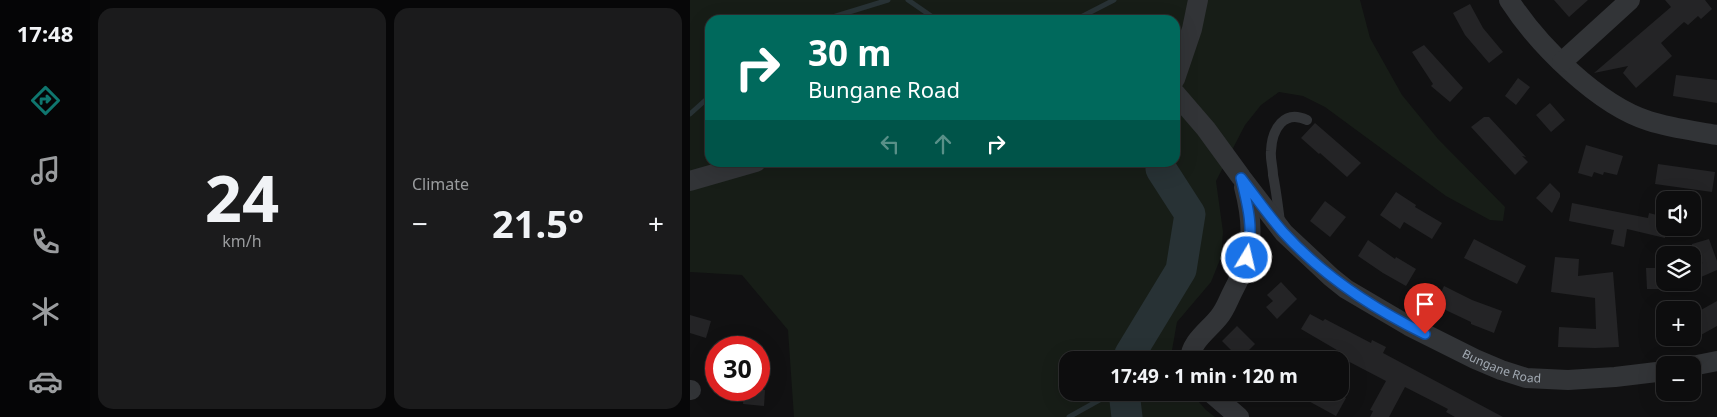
<!DOCTYPE html>
<html lang="en">
<head>
<meta charset="utf-8">
<style>
  body { margin:0; font-family:"Noto Sans",sans-serif; background:#1b1b1c; color:#f1f3f6; height:100vh; display:flex; flex-direction:column; font-size:19px; white-space:nowrap }
  * { box-sizing:border-box; margin:0 }
  p { font-size:16px; color:#9a9c9e }
  .icon { flex:none; width:28px; height:28px; fill:none; stroke:currentColor; stroke-width:2; stroke-linecap:round; stroke-linejoin:round }
  .map { position:relative; flex:1; overflow:hidden }
  .drawer { display:flex; flex-direction:column; gap:8px; padding:8px; background:#070708; width:600px }
  .drawer>* { flex:none }
  .hud { position:absolute; left:15px; top:15px; width:475px; height:152px; border-radius:15px; box-shadow:0 5px 20px #0002,0 0 0 1px #2d2d2e; background:#00695c; color:#fff; overflow:hidden }
  .tools { position:absolute; left:966px; top:191px; display:grid; gap:10px }
  .tools a { display:grid; place-items:center; width:45px; height:45px; border-radius:10px; background:#0d0d0e; box-shadow:0 5px 20px #0002,0 0 0 1px #2d2d2e; font-size:25px }
  .speed { position:absolute; left:15px; top:336px; display:flex; gap:10px; font-size:25px; font-weight:700; text-align:center }
  .speed>* { display:grid; place-content:center; width:65px; height:65px; border-radius:50%; background:#0d0d0e; box-shadow:0 5px 20px #0002,0 0 0 1px #2d2d2e; line-height:1 }
  .speed .limit { border:8px solid #d22; background:#fff; color:#111 }
  .pin { position:absolute; display:grid; place-items:center; width:42px; height:42px; color:#fff; margin:-51px -21px; border-radius:50% 50% 50% 0; rotate:-45deg; box-shadow:0 0 5px #0007 }
  .pin .icon { rotate:45deg }
  .me { position:absolute; width:55px; margin:-28px; rotate:9deg; stroke-linejoin:round; filter:drop-shadow(0 0 4px #0008) }
  .turn { display:flex; align-items:center; gap:18px; height:105px; padding:0 20px; font-size:22px }
  .turn .icon { width:65px; height:65px; stroke-width:2.5 }
  .turn b { display:block; font-size:35px; line-height:42px }
  .lanes { display:flex; align-items:center; height:48px; padding:0 20px; background:#0003; justify-content:center; gap:25px; direction:ltr }
  .lanes .off { opacity:.35 }
  .big { font-size:38px; font-weight:700; line-height:1.1 }
  .drawer .tile { flex:1; display:flex; flex-direction:column; justify-content:center; gap:8px; min-width:0; padding:0 18px; border-radius:15px; background:#1b1b1c }
  .drawer .dial { align-items:center; gap:0 }
  .dial b { font-size:65px; line-height:1 }
  .heat { display:flex; justify-content:space-between; align-items:center; font-size:28px; direction:ltr }
  .drawer .tiles { flex:1; display:grid; gap:8px; grid-template-columns:repeat(2,1fr) }
  .trip { position:absolute; left:369px; top:351px; width:290px; height:50px; border-radius:15px; background:#0d0d0e; box-shadow:0 5px 20px #0002,0 0 0 1px #2d2d2e; font-weight:700; line-height:50px; text-align:center }
  main { display:flex; flex:1; min-height:0 }
  .dock { display:flex; flex-direction:column; width:90px; justify-content:space-around; align-items:center; background:#050506; color:#9a9c9e }
  .dock .icon { width:35px; height:35px }
  .dock .current { color:#0f766e }
  .dock b { font-size:22px; color:#f1f3f6 }
  .map>svg:first-child { display:block }
  .green { fill:#171d17; fill-rule:evenodd }
  .lines { fill:none; stroke-linecap:round; stroke-linejoin:round }
  .stream { stroke:#283235; stroke-width:5 }
  .river { stroke:#283235; stroke-width:31 }
  .building { fill:#242426 }
  .lane { stroke:#323437; stroke-width:10 }
  .street { stroke:#323437; stroke-width:20 }
  .route-casing { stroke:#114b97; stroke-width:12 }
  .route { stroke:#1a73e8; stroke-width:9 }
  .labels { text-anchor:middle; stroke-width:5; stroke-linejoin:round; paint-order:stroke }
  .street-label { font-size:12px; fill:#a2aab3; stroke:#0c0c0d }
</style>
</head>
<body>
<main>
<nav class="dock">
<b>17:48</b>
<svg class="icon current" aria-label="directions" viewBox="0 0 24 24"><path d="M12 3l9 9-9 9-9-9zM9 14v-3h6M13 9l2 2-2 2"/></svg>
<svg class="icon" aria-label="music" viewBox="0 0 24 24"><path d="M9 18V5l10-2v13"/><circle cx="6" cy="18" r="3"/><circle cx="16" cy="16" r="3"/></svg>
<svg class="icon" aria-label="phone" viewBox="0 0 24 24"><path d="M5 4h4l2 5-3 2q2 4 5 5l2-3 5 2v4C11 20 4 13 5 4z"/></svg>
<svg class="icon" aria-label="climate" viewBox="0 0 24 24"><path d="M12 3v18M4 7l16 10M4 17L20 7"/></svg>
<svg class="icon" aria-label="car" viewBox="0 0 24 24"><path d="M5 17H2v-5l4-1 3-4h7l3 4 3 1v5h-3M9 17h6M6 11h13"/><circle cx="7" cy="17" r="2"/><circle cx="17" cy="17" r="2"/></svg>
</nav>
<section class="drawer">
<div class="tiles">
<div class="tile dial"><b>24</b><p>km/h</p></div>
<div class="tile"><p>Climate</p>
<div class="heat"><a>−</a><b class="big">21.5°</b><a>+</a></div>
</div>
</div>
</section>
<div class="map">
<svg width="1027" height="417" viewBox="0 0 1027 417">
  <rect width="100%" height="100%" fill="#111112"/>
  <!-- green -->
  <path class="green" d="M0,0H670L680,38L712,95L748,139L815,207L813,221L800,220L756,196L635,107L613,96L589,92L571,105L555,125L526,181L533,232L531,257L521,282L487,322L482,350L485,360H378V392L501,393L516,410L525,417H104L98,330L52,275L0,272ZM20,20H485V162H20Z"/>
  <g class="lines">
    <!-- stream -->
    <path class="stream" d="M218,0L247,20
      M133,20L198,0
      M385,20L424,0
      M0,114L20,96
      M379,417L413,398L434,394"/>
    <!-- river -->
    <path class="river" d="M439,360L440,354L491,270L500,214L471,169
      M434,392L437,417"/>
  </g>
  <!-- building -->
  <path class="building" d="M864,0H898L879,17Z
    M975,0H1015L1022,9L1011,19L1008,16L998,25L994,22L971,43L982,56L946,88L933,73L938,66L904,73L981,7Z
    M780,4L793,28L813,52L799,63L775,35L763,13Z
    M734,45L773,88L760,102L741,86L743,84L722,52Z
    M986,75L1027,80V103L983,96Z
    M828,78L840,87L826,105L815,96Z
    M860,103L875,120L861,132L846,115Z
    M794,117H799L836,157L832,156L838,162L825,175L781,127Z
    M625,123L671,163L657,177L630,153L629,154L611,138Z
    M896,145L933,156L927,175L914,172L913,175L904,172L902,177L888,173Z
    M968,164L1025,172L1022,192L965,184Z
    M860,183L870,193V197L862,213L846,198Z
    M706,192L726,205L725,207L752,223L742,239L714,222L710,229L690,215Z
    M635,201L656,217L640,237L620,221Z
    M882,203L958,218L959,213L975,217V238L937,229L934,247L921,244L924,230L879,221Z
    M784,239L836,266L827,284L774,258Z
    M1019,239L1027,261V270L1002,281V264L1013,263L1002,260V244Z
    M678,240L705,259L706,257L726,269L716,286L693,273L668,256Z
    M865,257L889,259L888,276L923,272L929,347L905,348L868,347L869,327L906,329L905,298L861,292Z
    M956,268H975V289H957Z
    M591,282L607,299L587,319L576,307L583,301L577,295Z
    M754,286L782,300L812,311L804,333L781,324V322L745,305Z
    M1027,301V326L1002,340V315Z
    M620,314L633,321L635,319L681,343L682,340L696,347L693,353L813,417H765L756,412L758,409L715,387L699,417H680L683,411L680,410L696,381L650,357L652,353L611,329Z
    M0,315L21,321L16,338L0,333Z
    M547,326L565,344L550,359L532,341Z
    M54,390H75L74,406L53,404Z
    M602,392H646L656,398L646,416Z"/>
  <g class="lines">
    <!-- lane -->
    <path class="lane" d="M590,222C588,206 586,190 583,175C583,167 580,159 581,151C582,129 594,109 617,120"/>
    <!-- street -->
    <g class="street">
      <path d="M819,0C848,45 908,105 959,121C981,128 1005,131 1027,135"/>
      <path d="M872,62L940,0"/>
      <path d="M485,79L502,29L508,0"/>
      <path id="s1" d="M485,93L516,129L551,177L594,233L641,277L656,289L719,326L785,359L811,370L836,378L878,380L925,377L975,371"/>
      <path d="M0,181L66,162"/>
      <path d="M500,360C500,342 519,330 529,317C535,310 538,301 542,293C563,254 565,229 554,187"/>
      <path d="M1002,366L1027,361"/>
      <path d="M0,390H1"/>
      <path d="M520,392L549,417"/>
    </g>
  </g>
  <g class="lines">
    <defs>
      <path id="route" d="M557,258C564,229 558,206 551,178C565,196 578,215 593,232C633,276 682,308 735,334"/>
    </defs>
    <!-- route casing -->
    <use href="#route" class="route-casing"/>
    <!-- route -->
    <use href="#route" class="route"/>
  </g>
  <g class="labels">
    <!-- street labels -->
    <g class="street-label">
      <text dy="4" stroke="none"><textPath href="#s1" startOffset="436">Bungane Road</textPath></text>
    </g>
  </g>
</svg>
<div class="tools">
<a><svg class="icon" aria-label="sound" viewBox="0 0 24 24"><path d="M4 9h4l5-4v14l-5-4H4zM17 9q2 3 0 6"/></svg></a>
<a><svg class="icon" aria-label="layers" viewBox="0 0 24 24"><path d="M12 4l9 5-9 5-9-5zM3 14l9 5 9-5"/></svg></a>
<a>+</a>
<a>−</a>
</div>
<div class="speed"><div class="limit">30</div></div>
<div class="pin" style="left:735px;top:334px;background:#d93025"><svg class="icon" aria-label="arrive" viewBox="0 0 24 24"><path d="M6 21V4h12l-3 4 3 4H6"/></svg></div>
<svg class="me" style="left:557px;top:258px" viewBox="-20 -20 40 40"><circle r="17" fill="#1a73e8" stroke="#fff" stroke-width="3"/><path d="M0-11L8 9 0 5-8 9z" fill="#fff"/></svg>
<div class="trip">17:49 · 1 min · 120 m</div>
<div class="hud">
<div class="turn"><svg class="icon" aria-label="right" viewBox="0 0 24 24"><path d="M7 20v-9h11M14 6l5 5-5 5"/></svg><div><b>30 m</b>Bungane Road</div></div>
<div class="lanes"><svg class="icon off" aria-label="left" viewBox="0 0 24 24"><path d="M17 20v-9H6M10 6l-5 5 5 5"/></svg><svg class="icon off" aria-label="ahead" viewBox="0 0 24 24"><path d="M12 20V5M6 11l6-6 6 6"/></svg><svg class="icon" aria-label="right" viewBox="0 0 24 24"><path d="M7 20v-9h11M14 6l5 5-5 5"/></svg></div>
</div>
</div>
</main>
</body>
</html>
